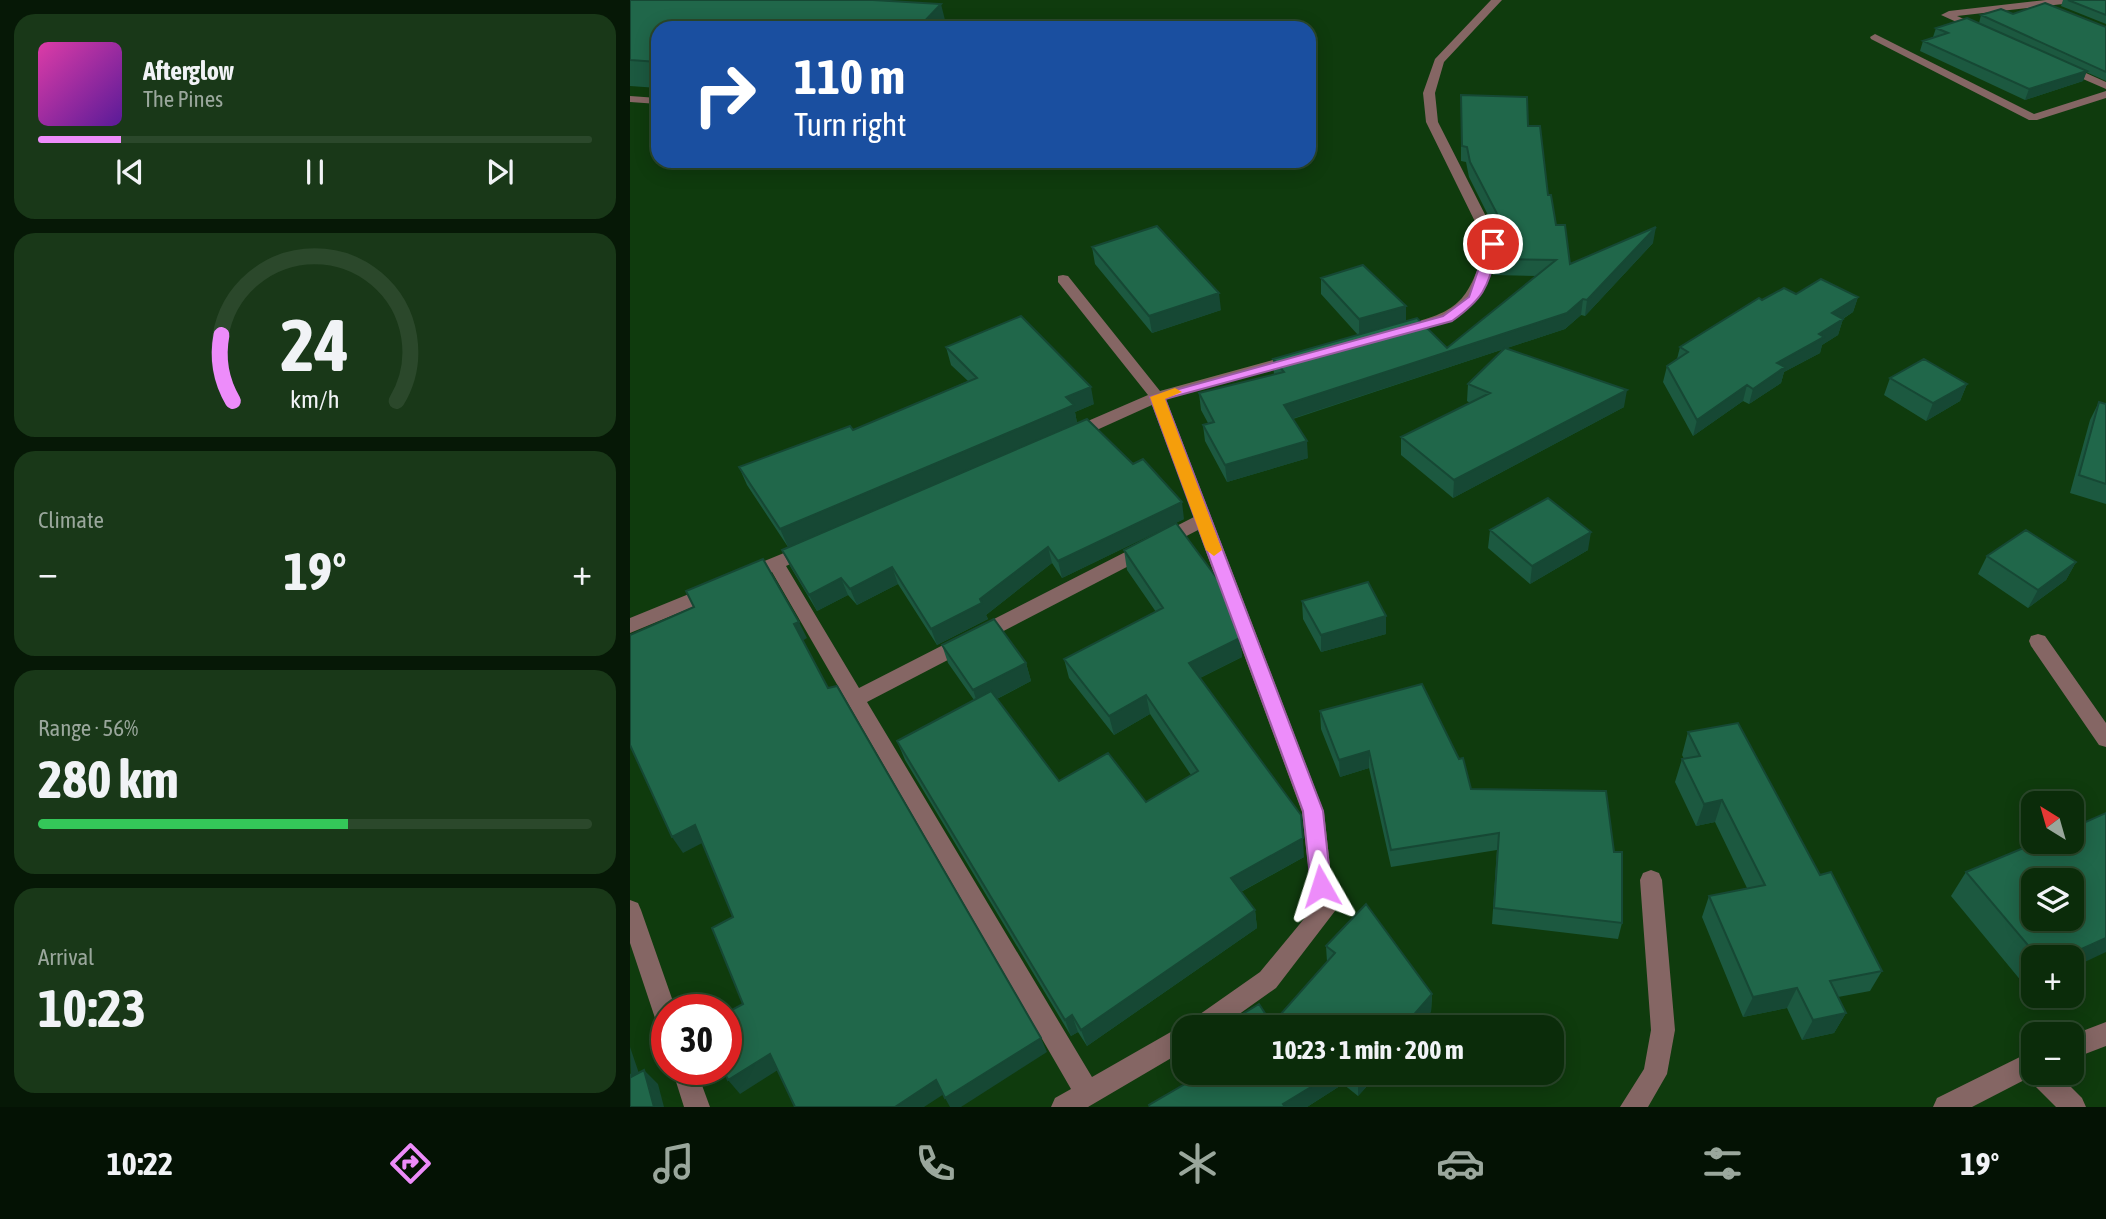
<!DOCTYPE html>
<html lang="en">
<head>
<meta charset="utf-8">
<style>
  body { margin:0; font-family:"Asap Condensed",sans-serif; background:#193818; color:#f1f3f6; height:100vh; display:flex; flex-direction:column; font-size:26px; white-space:nowrap }
  * { box-sizing:border-box; margin:0 }
  p { font-size:23px; color:#9aa79c }
  .icon { flex:none; width:38px; height:38px; fill:none; stroke:currentColor; stroke-width:2; stroke-linecap:round; stroke-linejoin:round }
  .map { position:relative; flex:1; overflow:hidden }
  .details { display:flex; flex-direction:column; gap:14px; padding:14px; background:#061806; width:630px }
  .details>* { flex:none }
  .hud { position:absolute; left:21px; top:21px; width:665px; height:147px; border-radius:21px; box-shadow:0 4px 18px #0003,0 0 0 2px #2b482b; background:#1a4fa0; color:#fff; overflow:hidden }
  .needle { width:46px; rotate:323deg }
  .tools { position:absolute; left:1391px; top:791px; display:grid; gap:14px }
  .tools a { display:grid; place-items:center; width:63px; height:63px; border-radius:14px; background:#0b2c0a; box-shadow:0 4px 18px #0003,0 0 0 2px #2b482b; font-size:35px }
  .speed { position:absolute; left:21px; top:994px; display:flex; gap:14px; font-size:35px; font-weight:700; text-align:center }
  .speed>* { display:grid; place-content:center; width:91px; height:91px; border-radius:50%; background:#0b2c0a; box-shadow:0 4px 18px #0003,0 0 0 2px #2b482b; line-height:1 }
  .speed .limit { border:10px solid #d22; background:#fff; color:#111 }
  .pin { position:absolute; display:grid; place-items:center; width:60px; height:60px; color:#fff; margin:-30px; border:4px solid #fff; border-radius:50%; box-shadow:0 2px 7px #0007 }
  .me { position:absolute; width:77px; margin:-38px; rotate:354deg; stroke-linejoin:round; filter:drop-shadow(0 0 5px #0008) }
  .turn { display:flex; align-items:center; gap:24px; height:147px; padding:0 28px; font-size:32px }
  .turn .icon { width:91px; height:91px; stroke-width:2.5 }
  .turn b { display:block; font-size:49px; line-height:60px }
  .big { font-size:52px; font-weight:700; line-height:1.1 }
  .details .widget { flex:1; display:flex; flex-direction:column; justify-content:center; gap:10px; min-width:0; padding:0 24px; border-radius:21px; background:#193818 }
  .details .dial { align-items:center; gap:0 }
  .dial svg { height:182px; overflow:visible; fill:none; stroke:#2b482b; stroke-width:7; stroke-linecap:round; text-anchor:middle }
  .dial text { fill:#f1f3f6; stroke:none }
  .song { display:flex; align-items:center; gap:21px }
  .cover { width:84px; height:84px; border-radius:10px; background:linear-gradient(135deg,hsl(320 70% 55%),hsl(270 70% 35%)) }
  .played { height:7px; border-radius:4px; background:linear-gradient(90deg,#ed8cfa 15%,#2b482b 15%) }
  .keys { display:flex; justify-content:space-around; direction:ltr }
  .heat { display:flex; justify-content:space-between; align-items:center; font-size:38px; direction:ltr }
  .charge { height:10px; border-radius:5px; background:linear-gradient(90deg,#34c759 56%,#2b482b 0) }
  .trip { position:absolute; left:542px; top:1015px; width:392px; height:70px; border-radius:21px; background:#0b2c0a; box-shadow:0 4px 18px #0003,0 0 0 2px #2b482b; font-weight:700; line-height:70px; text-align:center }
  .tab-bar { display:flex; height:112px; justify-content:space-around; align-items:center; background:#041204; color:#9aa79c }
  .tab-bar .icon { width:49px; height:49px }
  .tab-bar .active { color:#ed8cfa }
  .tab-bar b { font-size:32px; color:#f1f3f6 }
  main { display:flex; flex:1; min-height:0 }
  .map>svg:first-child { display:block }
  .lines { fill:none; stroke-linecap:round; stroke-linejoin:round }
  .lane { fill:#856664; fill-rule:evenodd }
  .street { fill:#856664; fill-rule:evenodd }
  .wall { fill:#1c5940 }
  .shaded-wall { fill:#164834 }
  .building { fill:#20674a; stroke:#164834; stroke-width:2; fill-rule:evenodd }
  .route { fill:#ed8cfa; stroke:#9a5ba2; stroke-width:2 }
  .slow { fill:#f59e0b }
</style>
</head>
<body>
<main>
<section class="details">
<div class="widget">
<div class="song"><i class="cover"></i><div><b>Afterglow</b><p>The Pines</p></div></div>
<div class="played"></div>
<div class="keys"><svg class="icon" aria-label="previous" viewBox="0 0 24 24"><path d="M18 5L8 12l10 7zM5 5v14"/></svg><svg class="icon" aria-label="pause" viewBox="0 0 24 24"><path d="M8 5v14M16 5v14"/></svg><svg class="icon" aria-label="next" viewBox="0 0 24 24"><path d="M6 5l10 7-10 7zM19 5v14"/></svg></div>
</div>
<div class="widget dial"><svg viewBox="0 0 100 80">
<path d="M14 69A42 42 0 1 1 86 69"/>
<path d="M14 69A42 42 0 0 1 9 40" stroke="#ed8cfa"/>
<text x="50" y="56" font-size="32" font-weight="700">24</text>
<text x="50" y="72" font-size="11">km/h</text>
</svg></div>
<div class="widget"><p>Climate</p>
<div class="heat"><a>−</a><b class="big">19°</b><a>+</a></div>
</div>
<div class="widget"><p>Range · 56%</p><b class="big">280 km</b><div class="charge"></div></div>
<div class="widget"><p>Arrival</p><b class="big">10:23</b></div>
</section>
<div class="map">
<svg width="1476" height="1107" viewBox="0 0 1476 1107">
  <rect width="100%" height="100%" fill="#0f3b0d"/>
  <g class="lines">
    <!-- lane -->
    <path class="lane" d="M293,21L332,25L337,28L289,26V22Z
      M0,96L28,98V104L0,102Z
      M1404,1063V1073H1427L1452,1098L1456,1107H1426L1401,1082L1398,1073Z"/>
    <!-- street -->
    <path class="street" d="M861,0H872L814,62L805,93L808,122L870,244C850,310 839,318 773,334L768,333V327C829,311 837,305 856,244L796,122L793,93L805,59Z
      M1416,0H1447L1442,3L1327,16L1355,28V32L1351,33L1311,15L1319,11Z
      M1245,34L1404,114L1476,91V98L1407,120H1399L1241,39L1240,37Z
      M1430,65H1438L1476,82V89L1430,69Z
      M433,275L438,276L530,391L665,354L672,358L670,361L536,399L694,812L705,911L646,988L591,1027H555V1050L458,1107H421L425,1098L441,1089L142,572L116,582L107,576L110,571L171,546H183L186,550L183,554L156,566L229,688L564,517L522,405L449,438L443,439L435,434L437,430L518,395L428,282V276ZM568,530L672,812L683,908L630,972L563,1019L559,1027L555,1025L546,1029L462,1077L237,702Z
      M81,585L87,587L90,592L87,597L0,633V618Z
      M1408,634L1415,636L1476,723V747L1469,745L1401,646L1399,641L1401,636Z
      M1021,870L1029,873L1032,880L1045,1030L1037,1074L1018,1107H990L1014,1069L1021,1030L1010,880L1013,873Z
      M0,900L8,903L11,910L46,1010H37V1029L29,1026L25,1018L0,943Z
      M1476,1022V1046L1442,1059V1035Z
      M1404,1050V1073H1408L1342,1107H1303L1307,1098Z
      M42,1069H66L80,1107H54Z"/>
  </g>
  <!-- wall -->
  <path class="wall" d="M0,0L28,28V88L0,86Z
    M1433,0H1476V24L1431,6Z
    M1383,14L1476,27V81L1456,72L1453,81L1395,100L1290,51L1293,41L1303,37L1306,28L1349,23L1351,15Z
    M831,95L898,126L926,225L940,264L1023,243L955,316L951,315L935,329L877,348L994,407L823,498L771,455V437L840,403L837,401L838,384L874,349L663,419L678,458L597,482L575,441L573,425L578,423L571,410L569,393L644,375L643,359L728,335L691,294V278L776,321L817,348L907,276L863,275L864,259L870,239L839,177L836,162L831,161Z
    M462,247L591,310L522,333L465,264Z
    M1166,294L1228,297L1223,312L1213,319L1208,335L1192,345L1190,353L1154,372L1151,383L1119,404L1113,401L1063,436L1033,382L1037,366L1047,359L1050,347L1132,300Z
    M316,347L464,404L445,412L447,423L158,547L117,485L109,467L223,430L338,381L321,365Z
    M1260,378L1337,384L1330,401L1296,421L1254,395Z
    M1469,402L1476,404V504L1440,493L1460,420Z
    M554,519L432,578L422,563L356,615L358,619L307,645L268,584L227,605L218,595L187,611L160,566L152,550Z
    M860,530L958,550L900,584L858,548Z
    M494,550L610,638L612,657L570,678L674,857L611,892L625,910L627,928L457,1046L448,1032L441,1036L275,760L267,741L344,700L318,663L312,645L396,663L401,681L367,699L429,781L516,802L561,775L520,714L484,735L439,678L434,659L526,612L497,570Z
    M1357,556L1446,562L1436,580L1398,608L1348,574Z
    M672,601L756,634L691,652L673,619Z
    M690,711L841,789L992,923L988,939L862,924L867,850L761,867L739,768L710,777L691,729Z
    M1058,732L1190,875L1252,971L1240,991L1208,997L1216,1013L1204,1033L1172,1040L1157,1008L1113,1017L1072,917L1079,896L1117,888L1085,822L1066,826L1045,782L1052,759H1054L1052,755Z
    M1336,872L1442,957H1404V986L1397,988L1321,896Z
    M696,946L802,994L801,1012L642,1024L697,962Z
    M574,1073H749L728,1096L713,1084L677,1107H520Z"/>
  <!-- shaded-wall -->
  <path class="shaded-wall" d="M311,4L317,28H288Z
    M1457,71L1453,81L1395,100L1399,89Z
    M1026,227L1023,243L955,316L957,300Z
    M589,293L591,310L522,333L519,316Z
    M1228,297L1223,312L1197,329L1202,313Z
    M953,299L951,315L935,329L655,421L654,405L937,313Z
    M776,306V323L729,336V319Z
    M1213,319L1208,335L1192,345L1190,353L1154,372L1151,383L1119,404L1123,389L1147,363L1189,334Z
    M1337,384L1330,401L1296,421L1303,403Z
    M1117,385L1113,401L1063,436L1067,420Z
    M461,387L464,404L445,412L447,423L158,547L150,529L436,397Z
    M997,390L994,407L823,498L824,480Z
    M677,441L678,458L597,482L595,465Z
    M552,502L554,519L432,578L428,561Z
    M961,532L958,550L900,584L902,566Z
    M418,547L422,563L356,615L358,619L307,645L301,629L350,599Z
    M1446,562L1436,580L1398,608L1408,590Z
    M262,567L268,584L227,605L220,589Z
    M211,578L218,595L187,611L179,595Z
    M756,616V634L691,652V635Z
    M169,622L177,638L172,641L164,624Z
    M610,638L612,657L562,682L559,663Z
    M396,663L401,681L349,708L343,690Z
    M516,695L520,714L484,735L479,716Z
    M739,751V768L710,777L709,760Z
    M1092,800L1085,822L1066,826L1074,804Z
    M65,825L76,841L53,853L42,837Z
    M673,838L674,857L603,896L601,878Z
    M625,910L627,928L457,1046L451,1030Z
    M1476,938V952L1442,968V957H1434Z
    M1167,988L1157,1008L1113,1017L1123,997Z
    M802,994L801,1012L788,1027H773Z
    M1216,1013L1204,1033L1172,1040L1183,1020Z
    M442,1015L448,1032L441,1036L435,1020Z
    M411,1038L417,1052L331,1107H320L315,1098Z
    M0,1047L15,1091L1,1077Z
    M140,1054L151,1068L110,1094L98,1080Z
    M14,1070L28,1084L34,1107H24Z
    M704,1073H713V1084L677,1107H654L653,1104Z
    M734,1073H749L728,1096V1079Z
    M306,1080L314,1094L294,1107H265Z"/>
  <!-- building -->
  <path class="building" d="M0,0H243L311,4L288,28H28V62L0,60Z
    M1438,0H1476V15Z
    M1415,3L1476,27V72L1351,15L1371,9L1383,14Z
    M1337,18L1457,71L1399,89L1293,41L1318,33L1306,28Z
    M831,95L897,97L898,126H910L918,195H921L926,225H935L940,264L1026,227L957,300L953,299L937,313L654,405L677,441L595,465L573,425L584,422L569,393L654,372L643,359L787,318L817,348L926,260L864,259L874,227L840,162L837,147L832,146Z
    M527,226L589,293L519,316L462,247Z
    M733,265L776,306L729,319L691,278Z
    M1191,279L1228,297L1202,313L1213,319L1189,334L1194,337L1147,363L1155,367L1123,389L1117,385L1067,420L1037,366L1058,352L1050,347L1129,298L1132,300L1154,288L1166,294Z
    M391,316L461,387L436,397L444,405L150,529L109,467L220,426L223,430L347,378L316,347Z
    M875,348L997,390L824,480L771,437L860,393L838,384Z
    M1294,359L1337,384L1303,403L1260,378Z
    M1469,402L1476,404V484L1449,475Z
    M457,419L503,464L513,459L552,502L428,561L418,547L350,599L352,603L301,629L262,567L220,589L211,578L179,595L152,550Z
    M918,498L961,532L902,566L860,530Z
    M546,523L589,581L610,638L559,663L671,815L673,838L601,878L625,910L451,1030L442,1015L435,1020L267,741L361,691L429,781L478,753L516,802L568,771L516,695L479,716L434,659L533,608L494,550Z
    M1396,530L1446,562L1408,590L1357,556Z
    M133,559L169,622L164,624L198,688L207,686L411,1038L315,1098L306,1080L265,1107H165L140,1054L98,1080L93,1069H96V1013L113,1004L82,928L103,917L65,825L42,837L0,745V635L64,607L56,591Z
    M738,582L756,616L691,635L672,601Z
    M364,619L396,663L343,690L312,645Z
    M792,684L829,759L833,758L841,789L976,791L984,852H992V923L864,908L869,833L761,850L739,751L709,760L690,711Z
    M1108,723L1190,875L1201,872L1252,971L1200,981L1216,1013L1183,1020L1167,988L1123,997L1079,896L1135,885L1092,800L1074,804L1052,759L1070,756L1058,732Z
    M1476,813V938L1434,957H1408L1336,872L1408,842H1442V828ZM1404,880H1442V919H1404Z
    M736,904L802,994L773,1027H591L629,1004L642,1024L705,953L696,946Z
    M14,1070L24,1107H0V1074L1,1077Z
    M574,1073H704L653,1104L655,1107H520L519,1105Z
    M720,1073H734L728,1079Z"/>
  <!-- route -->
  <path class="route" d="M863,241L869,244C857,286 858,295 822,321L535,399L693,811L701,886L698,892L691,895L684,892L681,886L673,811L520,397L813,316L839,297L857,244Z"/>
  <!-- slow -->
  <path class="slow" d="M545,388L552,392L535,399L592,550L584,556L576,550L520,397Z"/>
</svg>
<div class="tools">
<a><svg class="needle" viewBox="-14 -14 28 28"><path d="M0-13l5 13h-10z" fill="#e53935"/><path d="M0 13l5-13h-10z" fill="#9aa79c"/></svg></a>
<a><svg class="icon" aria-label="layers" viewBox="0 0 24 24"><path d="M12 4l9 5-9 5-9-5zM3 14l9 5 9-5"/></svg></a>
<a>+</a>
<a>−</a>
</div>
<div class="speed"><div class="limit">30</div></div>
<div class="pin" style="left:863px;top:244px;background:#d93025"><svg class="icon" aria-label="arrive" viewBox="0 0 24 24"><path d="M6 21V4h12l-3 4 3 4H6"/></svg></div>
<svg class="me" style="left:691px;top:886px" viewBox="-20 -20 40 40"><path d="M0-17L14 15 0 8-14 15z" fill="#ed8cfa" stroke="#fff" stroke-width="4"/></svg>
<div class="trip">10:23 · 1 min · 200 m</div>
<div class="hud">
<div class="turn"><svg class="icon" aria-label="right" viewBox="0 0 24 24"><path d="M7 20v-9h11M14 6l5 5-5 5"/></svg><div><b>110 m</b>Turn right</div></div>
</div>
</div>
</main>
<nav class="tab-bar">
<b>10:22</b>
<svg class="icon active" aria-label="directions" viewBox="0 0 24 24"><path d="M12 3l9 9-9 9-9-9zM9 14v-3h6M13 9l2 2-2 2"/></svg>
<svg class="icon" aria-label="music" viewBox="0 0 24 24"><path d="M9 18V5l10-2v13"/><circle cx="6" cy="18" r="3"/><circle cx="16" cy="16" r="3"/></svg>
<svg class="icon" aria-label="phone" viewBox="0 0 24 24"><path d="M5 4h4l2 5-3 2q2 4 5 5l2-3 5 2v4C11 20 4 13 5 4z"/></svg>
<svg class="icon" aria-label="climate" viewBox="0 0 24 24"><path d="M12 3v18M4 7l16 10M4 17L20 7"/></svg>
<svg class="icon" aria-label="car" viewBox="0 0 24 24"><path d="M5 17H2v-5l4-1 3-4h7l3 4 3 1v5h-3M9 17h6M6 11h13"/><circle cx="7" cy="17" r="2"/><circle cx="17" cy="17" r="2"/></svg>
<svg class="icon" aria-label="filters" viewBox="0 0 24 24"><path d="M4 7h16M4 17h16"/><circle cx="9" cy="7" r="2"/><circle cx="15" cy="17" r="2"/></svg>
<b>19°</b>
</nav>
</body>
</html>
